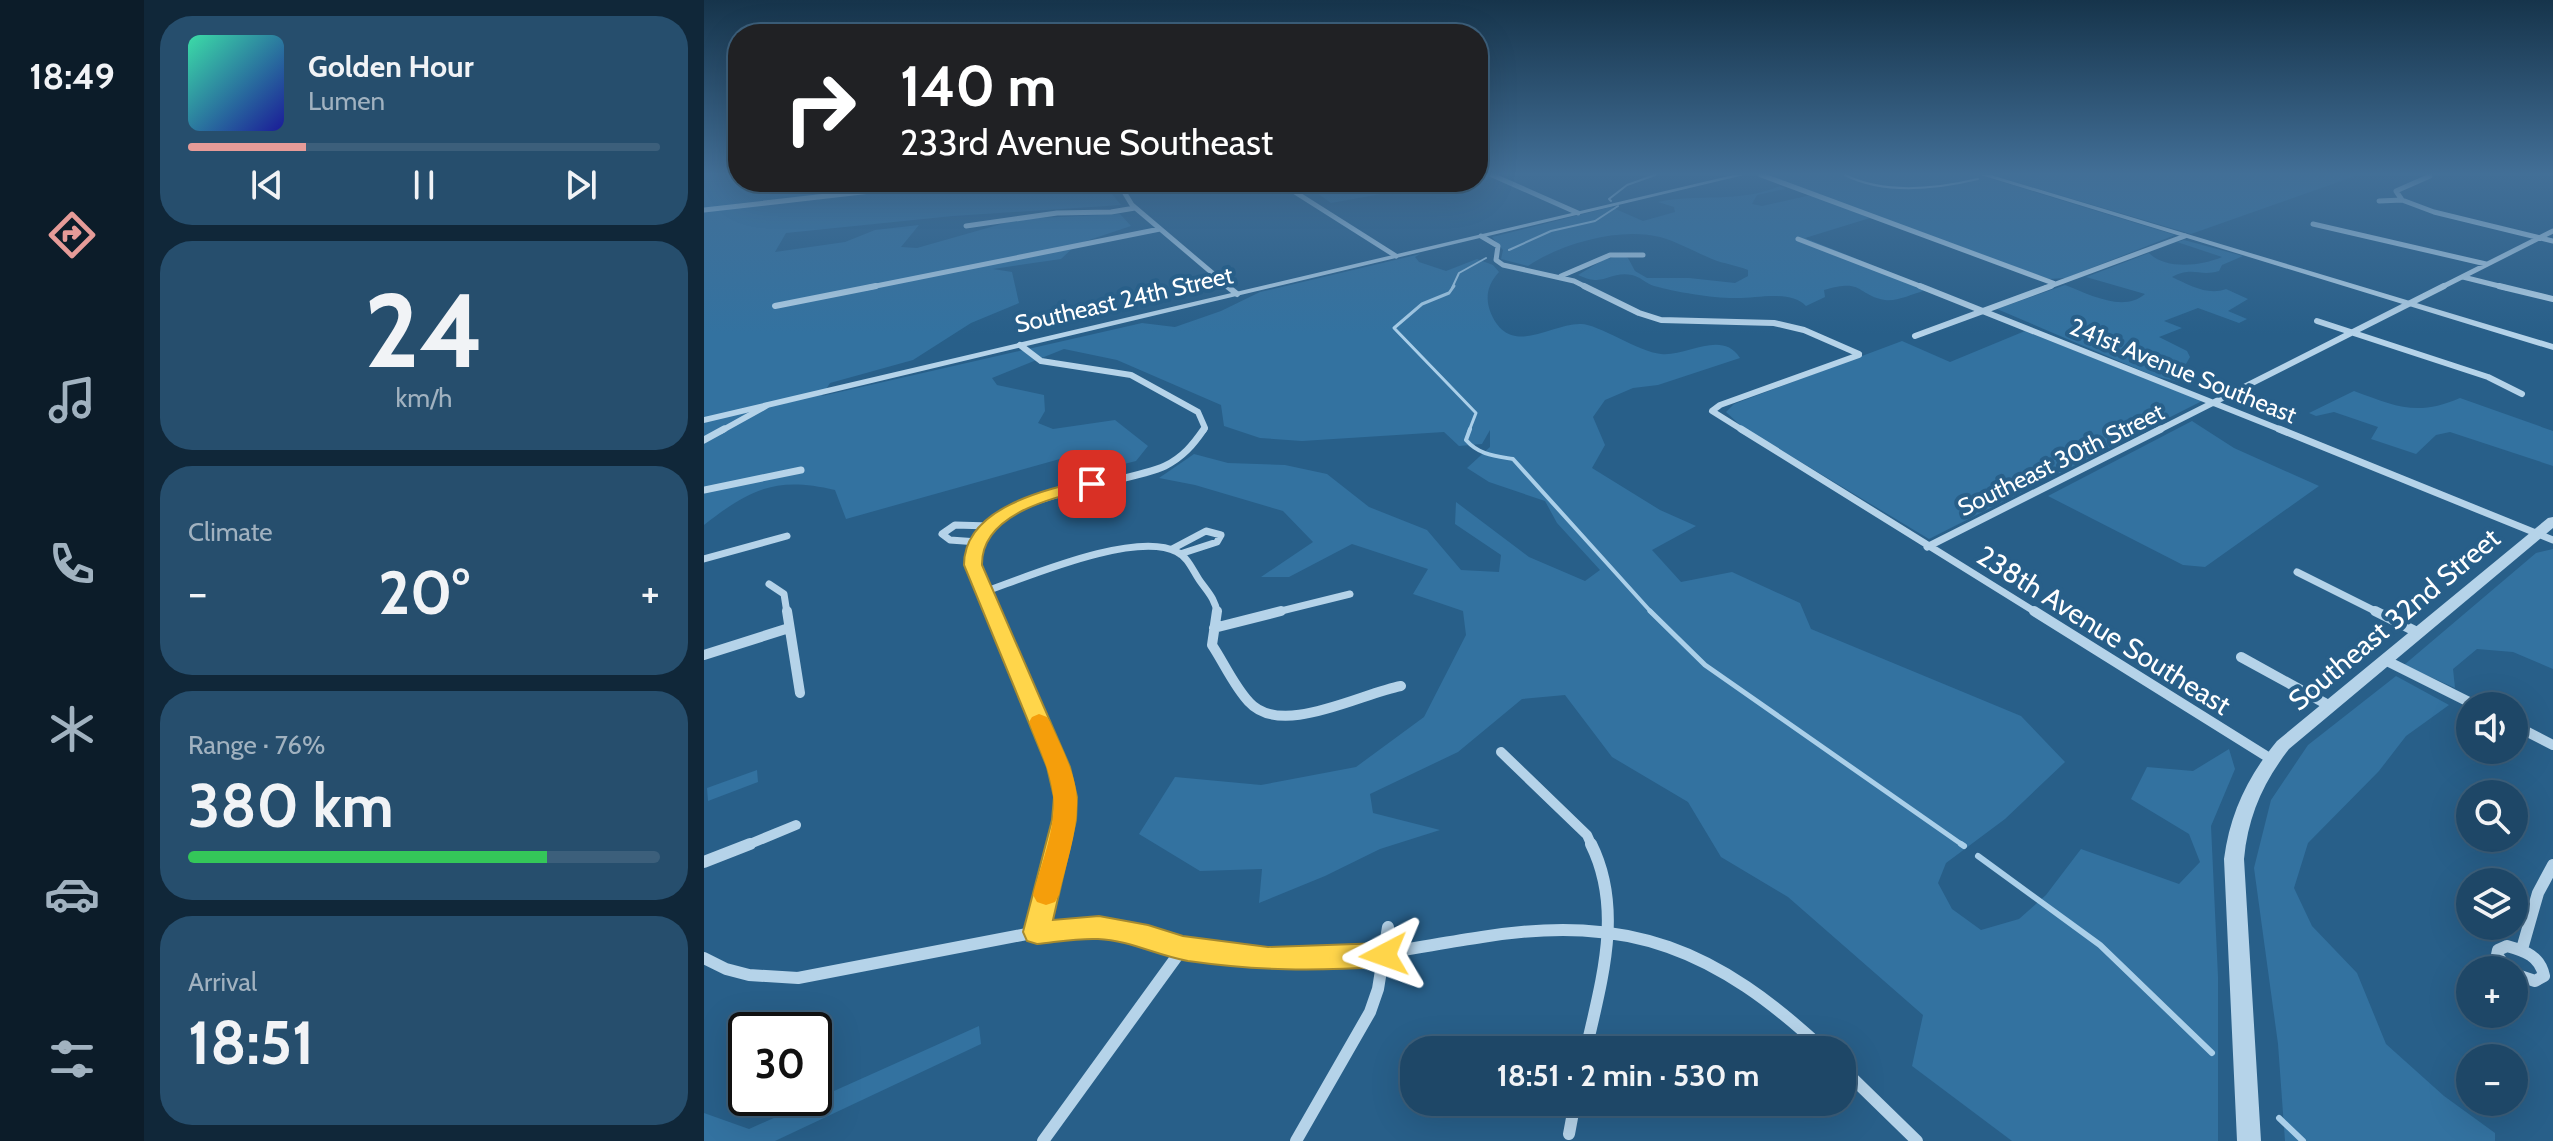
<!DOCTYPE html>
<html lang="en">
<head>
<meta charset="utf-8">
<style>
  body { margin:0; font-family:Cabin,sans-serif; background:#264e6d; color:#f1f3f6; height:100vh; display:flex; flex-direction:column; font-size:30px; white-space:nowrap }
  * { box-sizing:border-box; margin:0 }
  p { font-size:26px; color:#a1b2c0 }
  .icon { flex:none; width:44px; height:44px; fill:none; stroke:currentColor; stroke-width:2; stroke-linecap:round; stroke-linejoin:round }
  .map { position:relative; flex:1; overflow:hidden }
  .drawer { display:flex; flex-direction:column; gap:16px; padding:16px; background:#102739; width:560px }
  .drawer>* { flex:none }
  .guide { position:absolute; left:24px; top:24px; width:760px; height:168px; border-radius:32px; box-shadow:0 8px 32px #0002,0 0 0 2px #3c5f7b; background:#202124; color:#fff; overflow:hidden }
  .tools { position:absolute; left:1752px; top:692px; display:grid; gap:16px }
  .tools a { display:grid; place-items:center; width:72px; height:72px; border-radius:50%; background:#1e4767; box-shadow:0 8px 32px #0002,0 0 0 2px #3c5f7b; font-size:40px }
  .speed { position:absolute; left:24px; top:1012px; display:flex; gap:16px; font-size:40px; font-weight:700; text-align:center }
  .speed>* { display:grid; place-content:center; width:104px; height:104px; border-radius:50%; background:#1e4767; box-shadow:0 8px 32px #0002,0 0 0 2px #3c5f7b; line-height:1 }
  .speed .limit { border:4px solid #111; border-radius:12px; background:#fff; color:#111 }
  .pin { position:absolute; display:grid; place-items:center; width:68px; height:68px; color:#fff; margin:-34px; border-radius:16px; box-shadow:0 4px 12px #0006 }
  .me { position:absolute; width:88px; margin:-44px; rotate:266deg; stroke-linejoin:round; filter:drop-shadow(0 0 6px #0008) }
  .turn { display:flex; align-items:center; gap:28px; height:168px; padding:0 40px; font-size:36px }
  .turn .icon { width:104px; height:104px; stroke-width:2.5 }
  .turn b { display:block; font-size:56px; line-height:68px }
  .big { font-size:60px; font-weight:700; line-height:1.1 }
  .drawer .card { flex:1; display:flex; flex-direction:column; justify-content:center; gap:12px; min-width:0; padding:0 28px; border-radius:32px; background:#264e6d }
  .drawer .dial { align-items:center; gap:0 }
  .dial b { font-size:104px; line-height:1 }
  .song { display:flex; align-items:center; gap:24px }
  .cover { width:96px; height:96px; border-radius:12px; background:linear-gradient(135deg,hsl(160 70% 55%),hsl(240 70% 35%)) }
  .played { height:8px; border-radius:4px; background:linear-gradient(90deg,#e69b98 25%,#3c5f7b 25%) }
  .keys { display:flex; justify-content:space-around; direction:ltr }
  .heat { display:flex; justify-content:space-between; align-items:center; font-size:44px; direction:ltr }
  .charge { height:12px; border-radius:6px; background:linear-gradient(90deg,#34c759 76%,#3c5f7b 0) }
  .trip { position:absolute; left:696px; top:1036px; width:456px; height:80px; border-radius:32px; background:#1e4767; box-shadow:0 8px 32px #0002,0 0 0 2px #3c5f7b; font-weight:700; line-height:80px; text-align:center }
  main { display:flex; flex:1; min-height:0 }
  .dock { display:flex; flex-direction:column; width:144px; justify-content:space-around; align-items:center; background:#0c1c29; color:#a1b2c0 }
  .dock .icon { width:56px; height:56px }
  .dock .on { color:#e69b98 }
  .dock b { font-size:36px; color:#f1f3f6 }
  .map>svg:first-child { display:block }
  .green { fill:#3372a0 }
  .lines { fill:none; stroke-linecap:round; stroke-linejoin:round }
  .stream-far4 { stroke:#aacfe9; stroke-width:2 }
  .stream-far3 { stroke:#aacfe9; stroke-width:3 }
  .stream-far2 { stroke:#aacfe9; stroke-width:4 }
  .stream-far1 { stroke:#aacfe9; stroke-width:5 }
  .stream { stroke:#aacfe9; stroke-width:6 }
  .minor-far4 { stroke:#b5d3e9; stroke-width:5 }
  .minor-far3 { stroke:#b5d3e9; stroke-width:6 }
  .minor-far2 { stroke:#b5d3e9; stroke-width:7 }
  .minor-far1 { stroke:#b5d3e9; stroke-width:10 }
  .minor { stroke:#b5d3e9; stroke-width:12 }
  .tertiary { fill:#b5d3e9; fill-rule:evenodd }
  .route { fill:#ffd54a; stroke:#a68a30; stroke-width:2 }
  .slow { fill:#f59e0b }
  .labels { text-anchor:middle; stroke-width:8; stroke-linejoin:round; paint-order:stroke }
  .far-street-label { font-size:24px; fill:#fff; stroke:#285f89 }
  .street-label { font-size:28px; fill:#fff; stroke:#285f89 }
</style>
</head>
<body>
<main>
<nav class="dock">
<b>18:49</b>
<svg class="icon on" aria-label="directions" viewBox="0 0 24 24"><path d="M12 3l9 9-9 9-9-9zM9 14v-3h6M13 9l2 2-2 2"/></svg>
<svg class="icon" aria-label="music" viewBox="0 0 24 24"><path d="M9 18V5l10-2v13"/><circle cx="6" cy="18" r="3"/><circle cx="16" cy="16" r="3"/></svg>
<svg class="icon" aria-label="phone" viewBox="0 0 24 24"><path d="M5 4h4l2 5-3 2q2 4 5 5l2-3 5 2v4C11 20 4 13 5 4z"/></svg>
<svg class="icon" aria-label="climate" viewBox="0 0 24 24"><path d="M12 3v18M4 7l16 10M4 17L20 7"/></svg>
<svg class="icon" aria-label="car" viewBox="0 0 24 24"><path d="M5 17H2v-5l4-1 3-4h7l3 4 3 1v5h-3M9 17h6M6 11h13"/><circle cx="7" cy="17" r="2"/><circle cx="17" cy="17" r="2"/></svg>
<svg class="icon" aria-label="filters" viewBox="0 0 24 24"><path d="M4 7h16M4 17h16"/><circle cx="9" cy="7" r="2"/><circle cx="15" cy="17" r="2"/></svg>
</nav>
<section class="drawer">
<div class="card">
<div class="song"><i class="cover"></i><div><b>Golden Hour</b><p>Lumen</p></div></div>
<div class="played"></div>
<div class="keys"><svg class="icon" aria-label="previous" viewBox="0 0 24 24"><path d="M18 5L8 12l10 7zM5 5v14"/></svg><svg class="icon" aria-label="pause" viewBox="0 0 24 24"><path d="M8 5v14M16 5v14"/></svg><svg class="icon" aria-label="next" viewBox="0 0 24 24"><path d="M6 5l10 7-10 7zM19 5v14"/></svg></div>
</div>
<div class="card dial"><b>24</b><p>km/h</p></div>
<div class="card"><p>Climate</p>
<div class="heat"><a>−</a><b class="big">20°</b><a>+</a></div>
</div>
<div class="card"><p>Range · 76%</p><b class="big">380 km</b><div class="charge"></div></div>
<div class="card"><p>Arrival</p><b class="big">18:51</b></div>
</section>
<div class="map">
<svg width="1849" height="1141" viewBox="0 0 1849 1141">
  <rect width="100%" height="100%" fill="#285f89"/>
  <!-- green -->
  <path class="green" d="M0,175H34V182H398L417,205L249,216L82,233L71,252L141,242L171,230L215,225L197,247L213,248L315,219L416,214L427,226L373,244L357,259L289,269L308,272L315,303L267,323L209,360L126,383L118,396L438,323L471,327L517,311L556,292L716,254L711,257L715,262L742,271L773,259L789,265L795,272C784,284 781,296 786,311C805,360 846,323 877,324C894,324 935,352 957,354C982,357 1018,329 1036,358L954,385L929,388L901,400L889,417L901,445L888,468L956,510L992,526L948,550L977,582L1028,572L1096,603L1107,629L1317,716L1361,762L1301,819L1242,863L1234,883L1248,909L1277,930L1315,919L1342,895L1377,849L1475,884L1496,862L1485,834L1427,799L1443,767L1489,771L1525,749L1531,769L1507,826L1514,977V1141H1308L1208,1066L1219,1015L1084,897L1017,857L984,802L908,757L861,695L818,699L754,752L666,794L669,813L736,830L676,849L621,876L555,903L558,869L496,871L435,834L471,777L557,785L652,767L720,717L762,635L759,611L709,594L724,569L648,544L585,577H557L609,542L579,511L491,485L455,478L490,454L524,463L581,465L623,474L665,507L723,530L757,570L795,572L797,555L751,524L752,502L825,557L881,581L896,570L853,523L841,501L785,482L763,468L786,447V430L778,444L755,446L740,432L598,441L556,438L520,426L517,405L413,360L360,349L288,378L293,385L340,395L341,411L334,423L349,429L411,420L444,446L432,461L408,467L400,454L388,450L142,519L131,490C72,476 46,489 0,525Z
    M774,175H801L741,191L699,190L627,203L606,188L561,183L774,182Z
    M1061,175H1275L1471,235L1362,278L1345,279Z
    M1287,175H1654L1487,234Z
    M1076,186L1081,189L1053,195L1048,204L1058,206L1107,195L1166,218L1101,238L1223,287L1219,291C1209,294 1191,302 1181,300C1151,294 1160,278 1120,290L1121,297L1102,306C1086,289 1051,299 1030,298C1007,298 972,292 950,286C941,283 937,277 928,275C903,271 902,288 874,275L899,260L918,255L924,258L931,271L943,278H985L1031,283L1044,276V270C1032,265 1020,264 1008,259C991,252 974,242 956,237C916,227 858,243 824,266L797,259L799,250L788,237L907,207L939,221L971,212L970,207L954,202C995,193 1033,204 1076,186Z
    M1480,240L1539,256L1518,265L1515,271C1495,277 1489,266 1468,277C1485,285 1504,296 1522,289L1544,299L1524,311L1543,319L1535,323L1494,308L1460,321L1478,328L1455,337L1483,351L1486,357L1479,369L1481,379L1475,382L1450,376L1293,309L1361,285C1385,294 1419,313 1441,294L1382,277L1445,253C1462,270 1497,266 1518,257L1473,242Z
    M1321,331L1498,401L1225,539L1037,426L1022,412L1030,404L1198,341L1246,362Z
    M1650,391C1691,406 1713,417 1756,398L1849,431V466L1746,432L1732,435L1712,454L1667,439L1674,427L1630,412L1612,416L1605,413Z
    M1488,421L1530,448L1615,486L1501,567L1479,565L1344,496Z
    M1849,549V669L1809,652L1773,649L1749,669L1751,688L1700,665L1832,553Z
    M1692,676L1745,705L1702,736L1675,771L1604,843L1590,888L1608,926L1653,973L1682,1044L1740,1096L1791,1133V1141H1581L1574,1044L1550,868L1567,800L1604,745Z
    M53,770L54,782L4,801L3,788Z
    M275,1026L277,1044L71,1141H0V1113L45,1129Z"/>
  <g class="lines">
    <!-- stream-far4 -->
    <path class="stream-far4" d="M1141,175C1181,195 1232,189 1274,179
      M907,201L905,199L923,185L951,175
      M805,250L847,231L891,221L914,206
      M748,288L755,273L782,258"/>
    <!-- stream-far3 -->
    <path class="stream-far3" d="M750,286L745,293L718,304L690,328L772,413L765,431"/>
    <!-- stream-far2 -->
    <path class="stream-far2" d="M766,429L762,440C775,455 791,456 809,459L948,613"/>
    <!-- stream-far1 -->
    <path class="stream-far1" d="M946,611L1001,665L1260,846"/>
    <!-- stream -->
    <path class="stream" d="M1257,844L1260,846
      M1274,856L1396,945L1508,1053
      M1575,1118L1599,1141"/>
    <!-- minor-far4 -->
    <path class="minor-far4" d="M788,175L874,213
      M1057,175L1349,283
      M414,182L428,205L526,288
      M575,182L692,256
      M1698,200L1692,191L1726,176
      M1675,201L1698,200L1730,212L1849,241
      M0,210L245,182
      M1609,224L1782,264
      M262,226L353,213L407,212L431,208
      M777,236L794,246L792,260L799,265L870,281L884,288
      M1094,239L1221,288
      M857,276L906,255H939
      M1759,277L1803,288
      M162,288L456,229
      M1341,288L1481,236
      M1736,288L1849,231"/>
    <!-- minor-far3 -->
    <path class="minor-far3" d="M523,286L533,294
      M880,286L935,313L957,320L1070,323L1100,330L1155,354
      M1216,286L1580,431
      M1795,286L1849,299
      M71,306L172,286
      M1613,321L1784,377L1818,394
      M1211,336L1347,286
      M316,345L337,361L427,375L494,412L501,428L499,431
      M17,431L62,406
      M1040,431L1008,411L1016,405L1155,355
      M1453,431L1740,286"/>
    <!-- minor-far2 -->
    <path class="minor-far2" d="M1037,429L1333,613
      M1575,429L1849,540
      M0,440L20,429
      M0,490L97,470
      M274,542L246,540L238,534L251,525L286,526
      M1223,547L1457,429
      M468,549L502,531L517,535L513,542L476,554
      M0,559L83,536
      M1593,572L1675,613
      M65,584L80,594L83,613
      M280,592C323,577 432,530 473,552C484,557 489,571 496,581C503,591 512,600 513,613
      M289,613C283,598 270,578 269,562C263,495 419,486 461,466C479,457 489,445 500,429
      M569,613L646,594"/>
    <!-- minor-far1 -->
    <path class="minor-far1" d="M83,611L96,693
      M288,611L354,767L359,808L355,846
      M513,611L508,645C520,663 530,686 545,702C577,738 658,693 697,686
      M1330,611L1567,759
      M1671,611L1715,633
      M510,628L577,611
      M0,655L85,628
      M1537,657L1626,706
      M1681,660L1773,706
      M1810,725L1849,745
      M797,752L883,835L888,846
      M41,846L92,825"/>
    <!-- minor -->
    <path class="minor" d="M0,862L46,844
      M333,932L355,844
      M1818,949L1834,893L1849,865
      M0,958L22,969L45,975L94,978L333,932C357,929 382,926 406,929C432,933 456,944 482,949C518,957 555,959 591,960C655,961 716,946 778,937C926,913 1013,950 1120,1050
      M1804,970L1793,955L1794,950L1803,946C1821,951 1836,956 1840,976L1831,981L1810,974
      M882,1050C897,982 920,910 887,844
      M1138,1068L1213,1141
      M865,1134L871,1102
      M339,1141L479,948
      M592,1141L666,1012L674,989L684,927"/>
    <!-- tertiary -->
    <path class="tertiary" d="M1029,175H1040L0,423V417Z
      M1277,175H1287L1849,344V350Z
      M1849,517V528L1585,749C1559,783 1544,816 1540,859L1557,1141H1533L1520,859C1526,813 1544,776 1573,741L1844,518Z"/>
  </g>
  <!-- sky -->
  <linearGradient id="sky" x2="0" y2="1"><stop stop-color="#16344b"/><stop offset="0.52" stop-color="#426f97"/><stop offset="1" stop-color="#426f97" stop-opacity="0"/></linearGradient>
  <rect width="1849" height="334" fill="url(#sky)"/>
  <!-- route -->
  <path class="route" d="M388,479L393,481V487C353,497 277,512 278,565L366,767L373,797L372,820L349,920L395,916L444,925L479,936L564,947L680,943L690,946L694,955L690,963L680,967C610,971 554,971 484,961C454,956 425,940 394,939C374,938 353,942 333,944L323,941L319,932L348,820L350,797L343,767L260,565C260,507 343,489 388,479Z"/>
  <!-- slow -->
  <path class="slow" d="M335,714L343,717L346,722C357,747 372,773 373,800C374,832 362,864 355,895L351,902L342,905L333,902L329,895C337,864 353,826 349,795C346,769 334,746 325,722L328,717Z"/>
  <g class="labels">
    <!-- far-street labels -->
    <g class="far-street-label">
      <text transform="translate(420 300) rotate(-13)" y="8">Southeast 24th Street</text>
      <text transform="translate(1479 371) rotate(22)" y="8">241st Avenue Southeast</text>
      <text transform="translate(1357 460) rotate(-26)" y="8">Southeast 30th Street</text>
    </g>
    <!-- street labels -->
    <g class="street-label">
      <text transform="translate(1690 619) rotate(-40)" y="10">Southeast 32nd Street</text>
      <text transform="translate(1400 630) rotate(32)" y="10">238th Avenue Southeast</text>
    </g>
  </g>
</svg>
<div class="tools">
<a><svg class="icon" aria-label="sound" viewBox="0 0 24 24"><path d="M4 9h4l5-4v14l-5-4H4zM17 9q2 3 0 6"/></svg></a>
<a><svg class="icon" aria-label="search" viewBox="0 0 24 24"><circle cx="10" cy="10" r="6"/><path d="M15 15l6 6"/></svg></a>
<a><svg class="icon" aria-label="layers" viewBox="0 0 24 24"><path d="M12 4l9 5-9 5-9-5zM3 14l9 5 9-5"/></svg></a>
<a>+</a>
<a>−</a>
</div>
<div class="speed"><div class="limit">30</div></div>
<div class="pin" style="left:388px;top:484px;background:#d93025"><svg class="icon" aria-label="arrive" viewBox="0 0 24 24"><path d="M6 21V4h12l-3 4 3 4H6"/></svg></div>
<svg class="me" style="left:680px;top:955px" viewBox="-20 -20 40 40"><path d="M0-17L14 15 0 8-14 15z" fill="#ffd54a" stroke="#fff" stroke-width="4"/></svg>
<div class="trip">18:51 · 2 min · 530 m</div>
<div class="guide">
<div class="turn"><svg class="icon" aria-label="right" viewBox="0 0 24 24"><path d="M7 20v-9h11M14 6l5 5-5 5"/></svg><div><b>140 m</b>233rd Avenue Southeast</div></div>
</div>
</div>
</main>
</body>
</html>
